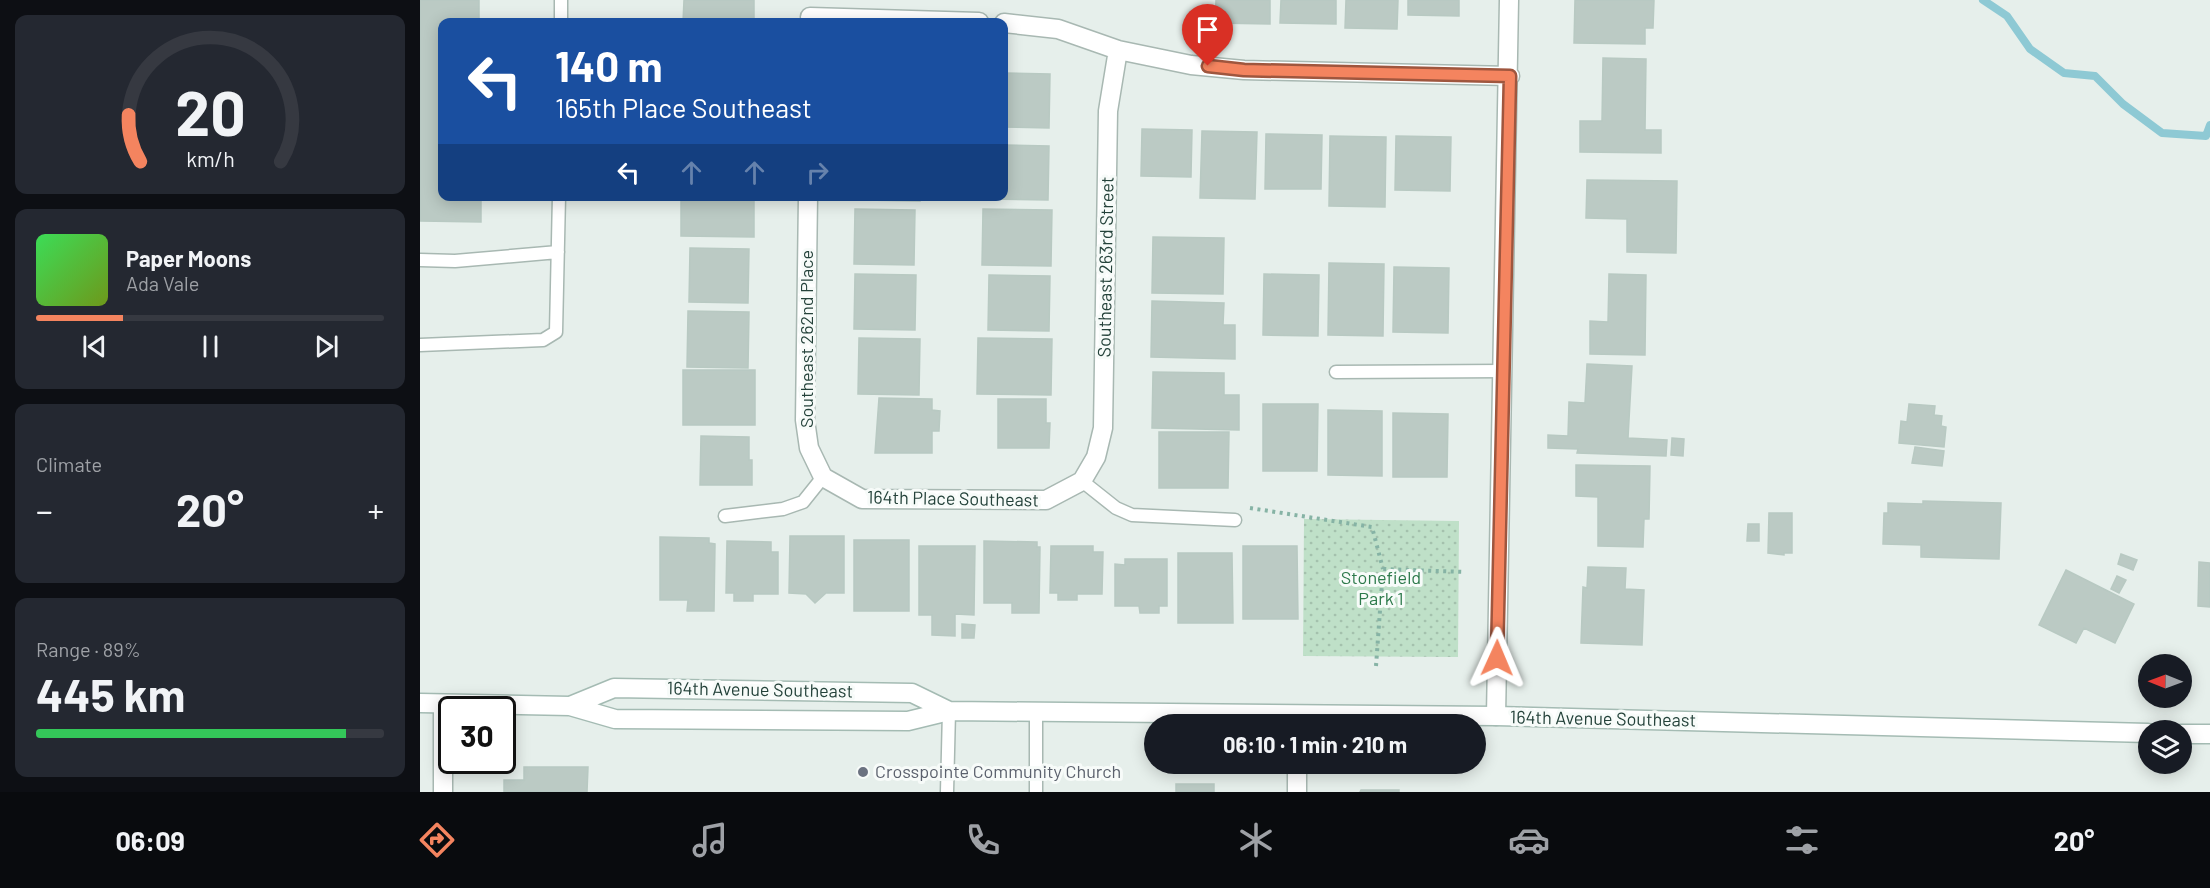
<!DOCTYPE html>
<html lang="en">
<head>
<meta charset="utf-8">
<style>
  body { margin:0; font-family:Barlow,sans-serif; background:#242831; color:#f1f3f6; height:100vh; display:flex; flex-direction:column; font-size:22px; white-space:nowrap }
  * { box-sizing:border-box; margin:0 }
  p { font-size:20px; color:#9ea1a6 }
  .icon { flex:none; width:33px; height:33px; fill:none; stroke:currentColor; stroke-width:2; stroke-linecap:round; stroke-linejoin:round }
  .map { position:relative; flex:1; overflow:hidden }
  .drawer { display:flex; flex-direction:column; gap:15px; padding:15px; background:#0d0f14; width:420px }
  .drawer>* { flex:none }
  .hud { position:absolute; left:18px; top:18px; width:570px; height:183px; border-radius:12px; box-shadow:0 3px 15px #0003; background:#1a4fa0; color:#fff; overflow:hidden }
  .needle { width:39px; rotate:271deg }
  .buttons { position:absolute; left:1718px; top:654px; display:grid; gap:12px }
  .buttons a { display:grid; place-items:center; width:54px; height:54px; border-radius:50%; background:#171b24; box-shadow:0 3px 15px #0003; font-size:30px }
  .speed { position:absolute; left:18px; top:696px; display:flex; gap:12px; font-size:30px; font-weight:700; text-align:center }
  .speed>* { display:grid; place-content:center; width:78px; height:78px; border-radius:50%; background:#171b24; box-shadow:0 3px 15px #0003; line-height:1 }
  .speed .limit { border:3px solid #111; border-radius:9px; background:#fff; color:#111 }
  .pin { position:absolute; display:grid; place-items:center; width:51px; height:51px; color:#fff; margin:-62px -26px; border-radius:50% 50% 50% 0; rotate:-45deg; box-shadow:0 0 6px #0007 }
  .pin .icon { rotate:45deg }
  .me { position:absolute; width:66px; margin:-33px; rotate:1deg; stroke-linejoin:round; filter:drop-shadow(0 0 4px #0008) }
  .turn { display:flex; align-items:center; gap:21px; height:126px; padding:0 18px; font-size:27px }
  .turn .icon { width:78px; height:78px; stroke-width:2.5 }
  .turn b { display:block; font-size:42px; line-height:51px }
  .lanes { display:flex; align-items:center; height:57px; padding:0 18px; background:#0003; justify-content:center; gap:30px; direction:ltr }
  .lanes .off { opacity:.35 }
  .big { font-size:45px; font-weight:700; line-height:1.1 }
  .drawer .card { flex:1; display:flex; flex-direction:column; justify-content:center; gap:9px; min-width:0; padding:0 21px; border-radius:12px; background:#242831 }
  .drawer .dial { align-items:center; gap:0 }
  .dial svg { height:156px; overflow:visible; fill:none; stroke:#363941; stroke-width:7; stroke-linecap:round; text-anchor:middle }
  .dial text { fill:#f1f3f6; stroke:none }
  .song { display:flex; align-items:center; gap:18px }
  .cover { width:72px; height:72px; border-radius:9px; background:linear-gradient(135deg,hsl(130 70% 55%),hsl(80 70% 35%)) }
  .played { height:6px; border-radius:3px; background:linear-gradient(90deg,#f4845f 25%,#363941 25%) }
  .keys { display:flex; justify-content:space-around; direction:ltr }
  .heat { display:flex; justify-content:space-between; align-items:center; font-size:33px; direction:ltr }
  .charge { height:9px; border-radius:4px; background:linear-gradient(90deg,#34c759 89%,#363941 0) }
  .trip { position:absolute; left:724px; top:714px; width:342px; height:60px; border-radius:30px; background:#171b24; box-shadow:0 3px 15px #0003; font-weight:700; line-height:60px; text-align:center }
  .dock { display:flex; height:96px; justify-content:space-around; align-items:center; background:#090b0e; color:#9ea1a6 }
  .dock .icon { width:42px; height:42px }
  .dock .current { color:#f4845f }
  .dock b { font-size:27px; color:#f1f3f6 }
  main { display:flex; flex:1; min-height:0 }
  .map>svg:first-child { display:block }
  .green { fill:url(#green-dots) }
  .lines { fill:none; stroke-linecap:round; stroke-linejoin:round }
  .stream { stroke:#8ec9d4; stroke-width:8 }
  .building { fill:#bbcac4; stroke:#b8c9c2; stroke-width:1.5 }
  .lane-casing { stroke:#a8b8b2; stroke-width:15 }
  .street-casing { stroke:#a8b8b2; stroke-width:21 }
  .secondary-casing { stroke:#a4bbb3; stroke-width:21 }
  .path { stroke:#86b3a5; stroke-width:4; stroke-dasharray:3 4.5; stroke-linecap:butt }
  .lane { stroke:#fff; stroke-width:12 }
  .street { stroke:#fff; stroke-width:18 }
  .secondary { stroke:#fff; stroke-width:18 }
  .route-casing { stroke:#9f563e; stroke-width:15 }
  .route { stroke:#f4845f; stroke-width:10 }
  .worship-dot { fill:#6b7280; stroke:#f7fbf9; stroke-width:2 }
  .labels { text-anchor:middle; stroke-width:6; stroke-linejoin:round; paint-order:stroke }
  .street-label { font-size:18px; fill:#24423a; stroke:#f7fbf9 }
  .park-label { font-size:18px; fill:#2d7a4b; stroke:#f7fbf9 }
  .worship-label { font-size:18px; fill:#5b616d; stroke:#f7fbf9; text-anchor:start }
</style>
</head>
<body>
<main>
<section class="drawer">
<div class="card dial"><svg viewBox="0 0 100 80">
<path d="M14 69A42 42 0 1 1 86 69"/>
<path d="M14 69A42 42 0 0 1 8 45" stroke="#f4845f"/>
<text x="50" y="56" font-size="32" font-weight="700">20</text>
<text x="50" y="72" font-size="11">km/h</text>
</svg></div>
<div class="card">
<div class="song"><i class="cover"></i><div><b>Paper Moons</b><p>Ada Vale</p></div></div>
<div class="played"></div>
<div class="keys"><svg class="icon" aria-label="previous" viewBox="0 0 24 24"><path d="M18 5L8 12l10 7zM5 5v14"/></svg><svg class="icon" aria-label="pause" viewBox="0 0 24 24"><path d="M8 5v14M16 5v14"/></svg><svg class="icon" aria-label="next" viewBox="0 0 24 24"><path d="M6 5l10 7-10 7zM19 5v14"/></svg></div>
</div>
<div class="card"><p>Climate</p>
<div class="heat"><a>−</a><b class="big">20°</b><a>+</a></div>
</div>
<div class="card"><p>Range · 89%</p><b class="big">445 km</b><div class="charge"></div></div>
</section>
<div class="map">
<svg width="1790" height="792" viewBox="0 0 1790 792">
  <defs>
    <pattern id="green-dots" width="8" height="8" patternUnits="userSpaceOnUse" patternTransform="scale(1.5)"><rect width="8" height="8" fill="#bfe0c8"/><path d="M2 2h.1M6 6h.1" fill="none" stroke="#a4c1ad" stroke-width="1.8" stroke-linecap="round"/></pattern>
  </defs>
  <rect width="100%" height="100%" fill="#e6efeb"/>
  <!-- green -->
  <path class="green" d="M884,519L1039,521L1038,657L883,656Z"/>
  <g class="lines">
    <!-- stream -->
    <path class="stream" d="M1563,0L1587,16L1610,49L1644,73L1675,76L1703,104L1742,133L1786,136L1790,125"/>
  </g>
  <!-- building -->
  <path class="building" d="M0,0H59V22H22V196H61V222L0,221Z
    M264,0H334V22H263Z
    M796,0H850V24L795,23Z
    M861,0H916V24L860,23Z
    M926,0H978L977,29L925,28Z
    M988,0H1039V16L988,15Z
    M1155,0H1234L1233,28H1225V44L1154,43Z
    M1183,58L1226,59L1225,130H1241V153L1160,152V121H1182Z
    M584,73L630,74L629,128L584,127Z
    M722,129L772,130L771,177L721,176Z
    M782,131L837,132L835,199L780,198Z
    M846,134L902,135L901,189H845Z
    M910,136L966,137L965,207L909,206Z
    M976,136L1031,137L1030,191L975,190Z
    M584,145L629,146L628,200L569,199V196H584Z
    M1167,180L1257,181L1256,253L1207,252V219L1166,218Z
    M261,196H334V237L261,236Z
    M442,196H500V201L442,200Z
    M435,209L495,210L494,265L434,264Z
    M563,209L632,210L631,266L562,265Z
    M733,237L804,238L803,294L732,293Z
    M270,248L329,249L328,303L269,302Z
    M909,263L964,264L963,336L908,335Z
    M974,267L1029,268L1028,333L973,332Z
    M435,274L496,275L495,330L434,329Z
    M844,274L899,275L898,336L843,335Z
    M1189,274L1226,275L1225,355L1170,354V321L1188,322Z
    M569,275L630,276L629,331L568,330Z
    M732,301L804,303L803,325H815V359L731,357Z
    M268,311L329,312L328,368L267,367Z
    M439,338L500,339L499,395L438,394Z
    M558,338L632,339L631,395L557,394Z
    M1167,364L1212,366L1208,438L1247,440L1246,456L1157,453L1158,449L1128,448V435L1148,436L1149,402L1165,403Z
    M263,370H335V425H263Z
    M733,372L804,373V395H819V430L732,428Z
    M459,398L512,399V410L520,411L519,431H512V453H455Z
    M578,399H626V423H630L629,448H578Z
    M843,404H898L897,471H843Z
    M1489,404L1515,406L1514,415L1522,416L1521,426L1526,427L1524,447L1479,443L1481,421L1487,422Z
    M908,410L962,411V476L908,475Z
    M973,413L1028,414L1027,477H973Z
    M739,432H809L808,488H739Z
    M281,436L329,437V460H332V485H280Z
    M1252,438L1264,439L1263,456L1251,455Z
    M1495,447L1524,451L1522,466L1492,463Z
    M1156,465L1230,466L1229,519H1224L1223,547L1178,546V497L1156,496Z
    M1503,501L1581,503L1579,559L1501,557V545L1463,544L1464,513H1468V503L1503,504Z
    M1349,513H1372V553H1364V555L1348,553Z
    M1328,524H1339V541H1327Z
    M370,536H424V593H406L395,603L386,594L369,593Z
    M240,537L289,538V543L295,544L294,611H267L268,600H240Z
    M434,540H489V611H434Z
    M307,541L351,542V552H358V594H333V601H314V593H306Z
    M564,541L617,542V547H620L619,613H592V603H564Z
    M499,546H555L554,615L535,614V636L512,635V615H499Z
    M631,546H673V552H683L682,594H657V600H638V593H630Z
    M823,546H877L878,619H823Z
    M758,553H812L813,623H758Z
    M1701,554L1717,560L1713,570L1698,564Z
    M705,559H747V606H739V613H720L719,606H695V564L705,565Z
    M1779,562L1790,563V607L1778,606Z
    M1168,567L1206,568L1205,589L1224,590L1222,645L1161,643L1163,587L1167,588Z
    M1646,570L1714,604L1695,643L1664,628L1656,643L1619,625Z
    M1697,576L1706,580L1699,593L1691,589Z
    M542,624L555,625L554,638H542Z
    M104,767H168L167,792H84V780H104Z
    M756,784H794V792H756Z
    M941,790H979V792H940Z"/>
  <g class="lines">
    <defs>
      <path id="lane" d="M141,22V0
        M0,260L35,261L138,252
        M0,345L123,340L136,332L139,196
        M916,372L1084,371
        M662,481L696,508L712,515L815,520
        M305,516L363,509L383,502L403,477
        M527,792L529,711
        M616,792V712"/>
      <path id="street" d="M390,17L559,22
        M584,23L638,29L698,50L771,65L824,70L1090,76
        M388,196L385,420L389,448L403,477L442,499L626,500L662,481L676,457L683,428L688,111L698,50
        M23,704V792
        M1076,716L1089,0
        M877,792V764"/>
      <path id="secondary" d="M0,703L150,706L195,719L488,721L529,711L1076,716L1728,733
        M150,706L194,688L492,693L529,711
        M1761,734H1790"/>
    </defs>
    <!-- lane casing -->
    <use href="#lane" class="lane-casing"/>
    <!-- street casing -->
    <use href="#street" class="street-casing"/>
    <!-- secondary casing -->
    <use href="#secondary" class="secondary-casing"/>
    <!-- path -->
    <path class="path" d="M830,508L952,527L963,569
      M956,666L963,569L1045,572"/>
    <!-- lane -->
    <use href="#lane" class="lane"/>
    <!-- street -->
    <use href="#street" class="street"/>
    <!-- secondary -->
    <use href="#secondary" class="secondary"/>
  </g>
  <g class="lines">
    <defs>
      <path id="route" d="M788,66L824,70L1090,76L1077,658"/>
    </defs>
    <!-- route casing -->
    <use href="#route" class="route-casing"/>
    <!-- route -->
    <use href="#route" class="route"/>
  </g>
  <!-- markers -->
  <circle class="worship-dot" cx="443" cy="772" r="6"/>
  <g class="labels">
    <!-- street labels -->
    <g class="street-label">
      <text transform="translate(686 267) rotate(-89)" y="6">Southeast 263rd Street</text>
      <text transform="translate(387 339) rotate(-90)" y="6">Southeast 262nd Place</text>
      <text transform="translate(533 499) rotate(1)" y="6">164th Place Southeast</text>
      <text transform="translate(340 690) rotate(1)" y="6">164th Avenue Southeast</text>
      <text transform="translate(1183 719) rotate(1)" y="6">164th Avenue Southeast</text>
    </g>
    <!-- park labels -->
    <g class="park-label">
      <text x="961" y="584">Stonefield<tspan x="961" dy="21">Park 1</tspan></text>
    </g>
    <!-- worship labels -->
    <g class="worship-label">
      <text x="455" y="778">Crosspointe Community Church</text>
    </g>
  </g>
</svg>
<div class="buttons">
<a><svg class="needle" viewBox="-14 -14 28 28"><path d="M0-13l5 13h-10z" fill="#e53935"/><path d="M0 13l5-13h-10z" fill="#9ea1a6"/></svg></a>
<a><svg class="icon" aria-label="layers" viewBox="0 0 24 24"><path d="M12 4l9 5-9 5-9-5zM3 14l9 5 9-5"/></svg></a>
</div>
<div class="speed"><div class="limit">30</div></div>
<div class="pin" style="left:788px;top:66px;background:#d93025"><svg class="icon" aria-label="arrive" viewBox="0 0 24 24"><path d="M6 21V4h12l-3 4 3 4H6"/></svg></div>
<svg class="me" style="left:1077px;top:658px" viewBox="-20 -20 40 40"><path d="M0-17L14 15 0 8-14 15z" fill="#f4845f" stroke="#fff" stroke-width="4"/></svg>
<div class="trip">06:10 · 1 min · 210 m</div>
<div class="hud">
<div class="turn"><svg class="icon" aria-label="left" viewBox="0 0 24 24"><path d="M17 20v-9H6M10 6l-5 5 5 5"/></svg><div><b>140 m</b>165th Place Southeast</div></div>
<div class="lanes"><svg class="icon" aria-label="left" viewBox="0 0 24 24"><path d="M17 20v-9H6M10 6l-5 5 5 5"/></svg><svg class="icon off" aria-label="ahead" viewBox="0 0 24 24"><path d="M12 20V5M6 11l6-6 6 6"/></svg><svg class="icon off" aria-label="ahead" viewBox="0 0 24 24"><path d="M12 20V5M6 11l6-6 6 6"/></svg><svg class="icon off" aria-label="right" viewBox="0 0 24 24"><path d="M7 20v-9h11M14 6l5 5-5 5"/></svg></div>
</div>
</div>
</main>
<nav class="dock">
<b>06:09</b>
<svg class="icon current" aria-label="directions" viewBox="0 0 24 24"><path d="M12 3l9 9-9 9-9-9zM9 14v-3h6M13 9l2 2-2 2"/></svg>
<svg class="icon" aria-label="music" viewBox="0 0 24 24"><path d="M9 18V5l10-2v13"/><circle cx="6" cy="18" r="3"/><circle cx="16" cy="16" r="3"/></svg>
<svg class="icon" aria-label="phone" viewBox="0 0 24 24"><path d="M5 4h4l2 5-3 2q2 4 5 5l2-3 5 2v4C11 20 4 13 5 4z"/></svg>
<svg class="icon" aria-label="climate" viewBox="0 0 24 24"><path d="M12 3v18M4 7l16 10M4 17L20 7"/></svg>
<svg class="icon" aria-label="car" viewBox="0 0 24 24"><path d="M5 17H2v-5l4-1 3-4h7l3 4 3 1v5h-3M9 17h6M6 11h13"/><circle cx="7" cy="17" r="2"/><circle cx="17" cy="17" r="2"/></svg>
<svg class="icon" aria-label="filters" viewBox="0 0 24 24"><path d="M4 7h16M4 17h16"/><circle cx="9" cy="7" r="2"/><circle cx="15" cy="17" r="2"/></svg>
<b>20°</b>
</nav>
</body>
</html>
